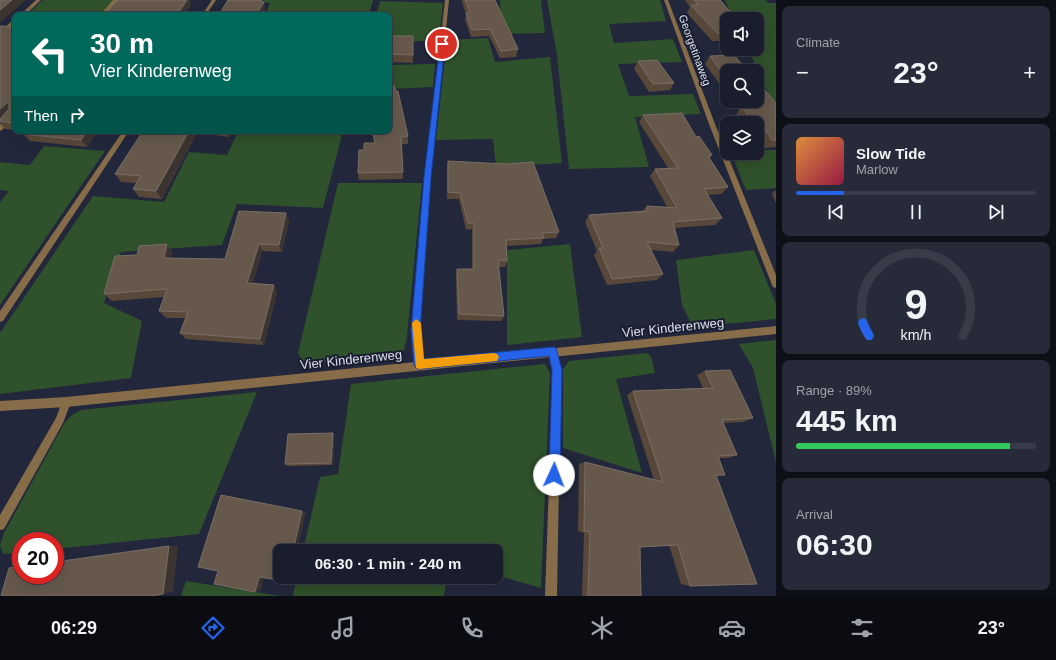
<!DOCTYPE html>
<html lang="en">
<head>
<meta charset="utf-8">
<style>
  body { margin:0; font-family:Arial,sans-serif; background:#272a38; color:#f1f3f6; height:100vh; display:flex; flex-direction:column; font-size:15px; white-space:nowrap }
  * { box-sizing:border-box; margin:0 }
  p { font-size:13px; color:#9fa2a9 }
  .icon { flex:none; width:22px; height:22px; fill:none; stroke:currentColor; stroke-width:2; stroke-linecap:round; stroke-linejoin:round }
  .map { position:relative; flex:1; overflow:hidden }
  .side { display:flex; flex-direction:column; gap:6px; padding:6px; background:#0e1018; width:280px }
  .side>* { flex:none }
  .banner { position:absolute; left:12px; top:12px; width:380px; height:122px; border-radius:8px; box-shadow:0 4px 16px #0002,0 0 0 1px #383b48; background:#00695c; color:#fff; overflow:hidden }
  .tools { position:absolute; left:720px; top:12px; display:grid; gap:8px }
  .tools a { display:grid; place-items:center; width:44px; height:44px; border-radius:8px; background:#1a1d2c; box-shadow:0 4px 16px #0002,0 0 0 1px #383b48; font-size:20px }
  .speed { position:absolute; left:12px; top:532px; display:flex; gap:8px; font-size:20px; font-weight:700; text-align:center }
  .speed>* { display:grid; place-content:center; width:52px; height:52px; border-radius:50%; background:#1a1d2c; box-shadow:0 4px 16px #0002,0 0 0 1px #383b48; line-height:1 }
  .speed .limit { border:6px solid #d22; background:#fff; color:#111 }
  .pin { position:absolute; display:grid; place-items:center; width:34px; height:34px; color:#fff; margin:-17px; border:2px solid #fff; border-radius:50%; box-shadow:0 1px 4px #0007 }
  .me { position:absolute; width:44px; margin:-22px; rotate:2deg; stroke-linejoin:round; filter:drop-shadow(0 0 3px #0008) }
  .turn { display:flex; align-items:center; gap:14px; height:84px; padding:0 12px; font-size:18px }
  .turn .icon { width:52px; height:52px; stroke-width:2.5 }
  .turn b { display:block; font-size:28px; line-height:34px }
  .then { display:flex; align-items:center; height:38px; padding:0 12px; background:#0003; gap:8px; font-size:15px }
  .big { font-size:30px; font-weight:700; line-height:1.1 }
  .side .tile { flex:1; display:flex; flex-direction:column; justify-content:center; gap:6px; min-width:0; padding:0 14px; border-radius:8px; background:#272a38 }
  .side .dial { align-items:center; gap:0 }
  .dial svg { height:104px; overflow:visible; fill:none; stroke:#383b48; stroke-width:7; stroke-linecap:round; text-anchor:middle }
  .dial text { fill:#f1f3f6; stroke:none }
  .song { display:flex; align-items:center; gap:12px }
  .cover { width:48px; height:48px; border-radius:6px; background:linear-gradient(135deg,hsl(30 70% 55%),hsl(340 70% 35%)) }
  .played { height:4px; border-radius:2px; background:linear-gradient(90deg,#2563eb 20%,#383b48 20%) }
  .keys { display:flex; justify-content:space-around; direction:ltr }
  .heat { display:flex; justify-content:space-between; align-items:center; font-size:22px; direction:ltr }
  .charge { height:6px; border-radius:3px; background:linear-gradient(90deg,#34c759 89%,#383b48 0) }
  .trip { position:absolute; left:273px; top:544px; width:230px; height:40px; border-radius:8px; background:#1a1d2c; box-shadow:0 4px 16px #0002,0 0 0 1px #383b48; font-weight:700; line-height:40px; text-align:center }
  .dock { display:flex; height:64px; justify-content:space-around; align-items:center; background:#0a0c12; color:#9fa2a9 }
  .dock .icon { width:28px; height:28px }
  .dock .selected { color:#2563eb }
  .dock b { font-size:18px; color:#f1f3f6 }
  main { display:flex; flex:1; min-height:0 }
  .map>svg:first-child { display:block }
  .green { fill:#2f512b }
  .lines { fill:none; stroke-linecap:round; stroke-linejoin:round }
  .service { fill:#866c48; fill-rule:evenodd }
  .minor { fill:#866c48; fill-rule:evenodd }
  .wall { fill:#584839 }
  .shaded-wall { fill:#3c3431 }
  .building { fill:#66594c; stroke:#796e66 }
  .route { fill:#2563eb; stroke:#184099 }
  .slow { fill:#f59e0b }
  .labels { text-anchor:middle; stroke-width:4; stroke-linejoin:round; paint-order:stroke }
  .far-street-label { font-size:11px; fill:#dde1ee; stroke:#191e30 }
  .street-label { font-size:13px; fill:#dde1ee; stroke:#191e30 }
</style>
</head>
<body>
<main>
<div class="map">
<svg width="776" height="596" viewBox="0 0 776 596">
  <rect width="100%" height="100%" fill="#22273b"/>
  <!-- green -->
  <path class="green" d="M43,0H114L100,15H26Z
    M226,0H373L369,15H265L270,3Z
    M500,0H541L545,33L501,34Z
    M547,0H660L666,21L609,24L614,43L673,39L682,62L618,64L629,96L693,94L701,114L635,117L649,167L569,169L557,55Z
    M725,0H766L768,3H776V104H773L748,49H757V19H734Z
    M380,1L443,3L439,40L389,43V15H376Z
    M488,38L495,62L550,57L562,163L496,167L493,139L436,140L447,40Z
    M435,64L433,87L389,89V65Z
    M238,131H343L323,208L237,204L222,245L121,252L104,303L142,321L131,378L0,394V333L93,196L164,202L189,152L227,155Z
    M44,146L105,151L0,305V202L9,191L0,190V162L30,165Z
    M757,150H776V188L746,190L731,153H757Z
    M338,183H422L407,337L404,350L395,357L313,363L302,361L298,353Z
    M570,244L582,337L507,345V250Z
    M754,250L776,304V319L693,327L682,305L676,260Z
    M776,340V462L753,368L739,344Z
    M647,353L651,356L655,373L616,379L642,473L563,448V369L569,361Z
    M545,364L550,373L541,588L496,575V551H303L320,477L338,474L351,384Z
    M257,392L199,534L55,549V541H21V553L3,554L0,545L4,533L65,422L72,415L81,410Z
    M297,577H447L444,596H293Z
    M186,581L280,596H181Z"/>
  <g class="lines">
    <!-- service -->
    <path class="service" d="M36,0H41L25,15H20Z
      M113,0H118L105,15H100Z
      M212,0H216L206,15H202Z
      M445,0H449L431,177L420,331L423,365L422,368L419,369L416,368L415,365L412,331L425,177Z
      M13,20H15V24L0,37V32Z
      M15,110V116L2,130L0,131V125L13,111Z
      M123,131H129L3,321L0,322V311Z
      M553,347L556,348L557,351L561,370L557,596H545L553,370L549,351L550,348Z
      M66,397L69,399L71,402L63,423L4,529L0,530V515L56,418L63,399Z"/>
    <!-- minor -->
    <path class="minor" d="M664,0H668L715,124L776,275V288L773,287L772,285L709,124Z
      M776,326V334L66,407L0,411V401L66,397Z"/>
  </g>
  <!-- wall -->
  <path class="wall" d="M462,0H495L518,49L516,57L500,58L489,36L471,37L465,20L466,14L462,2Z
    M685,0H720L727,19V41H712L687,13L690,7Z
    M0,26L15,27V130L5,129L0,123Z
    M389,36L413,55V63L389,62Z
    M710,56L727,71V94L705,64Z
    M638,61L674,83L670,90L649,92L634,69Z
    M732,101H757L776,103V147L765,148L757,135V123H741L736,115L739,110Z
    M643,115L696,137L712,155L710,158L728,187L721,194L708,195L722,218L715,225L674,228L679,245L673,252L651,250L663,274L657,280L607,285L594,255L597,251L585,222L589,215L642,211L647,206L667,207L650,176L655,169L668,168L639,122Z
    M98,131L87,147L30,141L23,134Z
    M143,131H232L229,137L197,133L162,199L139,197L133,189L136,183L121,182L115,174Z
    M372,131H389L408,136V144H402L403,179L359,180L358,173L364,150L374,143Z
    M448,161L559,232L556,238L543,239L541,244L506,246L507,261L505,267H499L504,316L501,321L457,320L456,275L457,269H472V229L466,230L459,199H447V168Z
    M776,190V203L772,194Z
    M286,213L289,221L282,252L262,251L253,283L274,285L277,292L264,345L186,339L180,333L185,318H166L159,311L164,297L112,301L104,294L137,255L172,252L171,258L225,259Z
    M705,371L753,418L743,422L723,423L737,455L728,458H718L725,475L717,476L690,586L681,584L669,545L640,547L641,596H582L584,533L578,531L579,464L585,462L654,480L627,395L633,391L703,388L697,375Z
    M334,436L333,465L288,466L285,464Z"/>
  <!-- shaded-wall -->
  <path class="shaded-wall" d="M12,0H26L0,23V10Z
    M187,0H190L191,5L185,15H177Z
    M261,0H264L265,9L262,15H256Z
    M9,101L15,108L0,121V109Z
    M87,131H98L87,147L81,140Z
    M189,131H196L197,133L162,199L156,191Z
    M227,131H232L229,137Z
    M286,213L289,221L282,252L279,245Z
    M167,244L172,252L170,265L164,258Z
    M259,244L262,251L251,290L247,283Z
    M274,285L277,292L264,345L260,339Z
    M333,433L334,436L333,465L331,463Z
    M302,511L306,512L297,551H293Z
    M169,546H178L173,592L163,594Z
    M280,571V577H283V578L278,580Z
    M264,575L261,590L255,592L259,577Z
    M160,594V596H150Z"/>
  <!-- building -->
  <path class="building" d="M0,0H12L0,10Z
    M118,0H187L177,15H180H104Z
    M228,0H261V1L264,2L256,15H219Z
    M465,0H495L518,49L501,51L490,29L472,30L466,13L470,12Z
    M694,0H720L737,19H727V33H717L691,5H698Z
    M0,26L15,27V123L0,121V119L9,109V101L0,109Z
    M389,36H413V55L389,54Z
    M734,55L748,71H727V79L710,56Z
    M657,60L674,83L653,84L638,61Z
    M757,81L776,103V140H772L764,128H757V123H753L742,107H748L743,101H757Z
    M389,86H394L396,91H398L408,136L401,137L403,172L358,173L359,150H364V143H375L373,131H389Z
    M682,113L696,137L699,136L712,155L708,156L728,187L704,189L722,218L673,222L679,245L647,242L663,274L612,279L599,248H603L589,215L648,211L647,206L677,208L655,169L678,168L643,115Z
    M25,131H87L81,140L23,134Z
    M143,131H189L156,191L133,189L141,176L115,174Z
    M448,161L506,164L533,162L559,232L542,233L544,238L506,240L507,261L498,260L504,316L459,314L457,269H474V223H468L460,193L448,192Z
    M239,211L286,213L279,245L259,244L247,283L274,285L260,339L180,333L188,312L159,311L167,289L104,294L115,256L137,255L139,246L167,244L164,258L225,259Z
    M730,370L753,418L722,420L737,455L718,456L725,475H716L757,584L690,586L678,545L640,547L641,596H588L590,532L584,531L585,462L663,482L633,391L713,388L705,371Z
    M333,433L331,463L285,464L288,434Z
    M221,495L302,511L293,551H280V571L278,580L259,577L255,592L214,584L218,571L198,567Z
    M169,546L163,594L150,596H1L9,568L21,566V575H55V562Z"/>
  <!-- route -->
  <path class="route" d="M442,42L445,44L431,177L420,331L424,359L553,347L556,348L562,370L560,475L558,479L554,481L550,479L549,475L552,370L549,356L419,369L416,368L414,365L411,331L424,177L440,44Z"/>
  <!-- slow -->
  <path class="slow" d="M416,319L421,323L424,359L494,353L497,354L499,357L497,361L419,369L416,368L412,323Z"/>
  <g class="labels">
    <!-- far-street labels -->
    <g class="far-street-label">
      <text transform="translate(695 50) rotate(70)" y="4">Georgetinaweg</text>
    </g>
    <!-- street labels -->
    <g class="street-label">
      <text transform="translate(673 327) rotate(-6)" y="5">Vier Kinderenweg</text>
      <text transform="translate(351 359) rotate(-6)" y="5">Vier Kinderenweg</text>
    </g>
  </g>
</svg>
<div class="tools">
<a><svg class="icon" aria-label="sound" viewBox="0 0 24 24"><path d="M4 9h4l5-4v14l-5-4H4zM17 9q2 3 0 6"/></svg></a>
<a><svg class="icon" aria-label="search" viewBox="0 0 24 24"><circle cx="10" cy="10" r="6"/><path d="M15 15l6 6"/></svg></a>
<a><svg class="icon" aria-label="layers" viewBox="0 0 24 24"><path d="M12 4l9 5-9 5-9-5zM3 14l9 5 9-5"/></svg></a>
</div>
<div class="speed"><div class="limit">20</div></div>
<div class="pin" style="left:442px;top:44px;background:#d93025"><svg class="icon" aria-label="arrive" viewBox="0 0 24 24"><path d="M6 21V4h12l-3 4 3 4H6"/></svg></div>
<svg class="me" style="left:554px;top:475px" viewBox="-20 -20 40 40"><circle r="19" fill="#fff"/><path d="M0-13L10 11 0 6-10 11z" fill="#2563eb"/></svg>
<div class="trip">06:30 · 1 min · 240 m</div>
<div class="banner">
<div class="turn"><svg class="icon" aria-label="left" viewBox="0 0 24 24"><path d="M17 20v-9H6M10 6l-5 5 5 5"/></svg><div><b>30 m</b>Vier Kinderenweg</div></div>
<div class="then">Then<svg class="icon" aria-label="right" viewBox="0 0 24 24"><path d="M7 20v-9h11M14 6l5 5-5 5"/></svg></div>
</div>
</div>
<section class="side">
<div class="tile"><p>Climate</p>
<div class="heat"><a>−</a><b class="big">23°</b><a>+</a></div>
</div>
<div class="tile">
<div class="song"><i class="cover"></i><div><b>Slow Tide</b><p>Marlow</p></div></div>
<div class="played"></div>
<div class="keys"><svg class="icon" aria-label="previous" viewBox="0 0 24 24"><path d="M18 5L8 12l10 7zM5 5v14"/></svg><svg class="icon" aria-label="pause" viewBox="0 0 24 24"><path d="M8 5v14M16 5v14"/></svg><svg class="icon" aria-label="next" viewBox="0 0 24 24"><path d="M6 5l10 7-10 7zM19 5v14"/></svg></div>
</div>
<div class="tile dial"><svg viewBox="0 0 100 80">
<path d="M14 69A42 42 0 1 1 86 69"/>
<path d="M14 69A42 42 0 0 1 9 59" stroke="#2563eb"/>
<text x="50" y="56" font-size="32" font-weight="700">9</text>
<text x="50" y="72" font-size="11">km/h</text>
</svg></div>
<div class="tile"><p>Range · 89%</p><b class="big">445 km</b><div class="charge"></div></div>
<div class="tile"><p>Arrival</p><b class="big">06:30</b></div>
</section>
</main>
<nav class="dock">
<b>06:29</b>
<svg class="icon selected" aria-label="directions" viewBox="0 0 24 24"><path d="M12 3l9 9-9 9-9-9zM9 14v-3h6M13 9l2 2-2 2"/></svg>
<svg class="icon" aria-label="music" viewBox="0 0 24 24"><path d="M9 18V5l10-2v13"/><circle cx="6" cy="18" r="3"/><circle cx="16" cy="16" r="3"/></svg>
<svg class="icon" aria-label="phone" viewBox="0 0 24 24"><path d="M5 4h4l2 5-3 2q2 4 5 5l2-3 5 2v4C11 20 4 13 5 4z"/></svg>
<svg class="icon" aria-label="climate" viewBox="0 0 24 24"><path d="M12 3v18M4 7l16 10M4 17L20 7"/></svg>
<svg class="icon" aria-label="car" viewBox="0 0 24 24"><path d="M5 17H2v-5l4-1 3-4h7l3 4 3 1v5h-3M9 17h6M6 11h13"/><circle cx="7" cy="17" r="2"/><circle cx="17" cy="17" r="2"/></svg>
<svg class="icon" aria-label="filters" viewBox="0 0 24 24"><path d="M4 7h16M4 17h16"/><circle cx="9" cy="7" r="2"/><circle cx="15" cy="17" r="2"/></svg>
<b>23°</b>
</nav>
</body>
</html>
